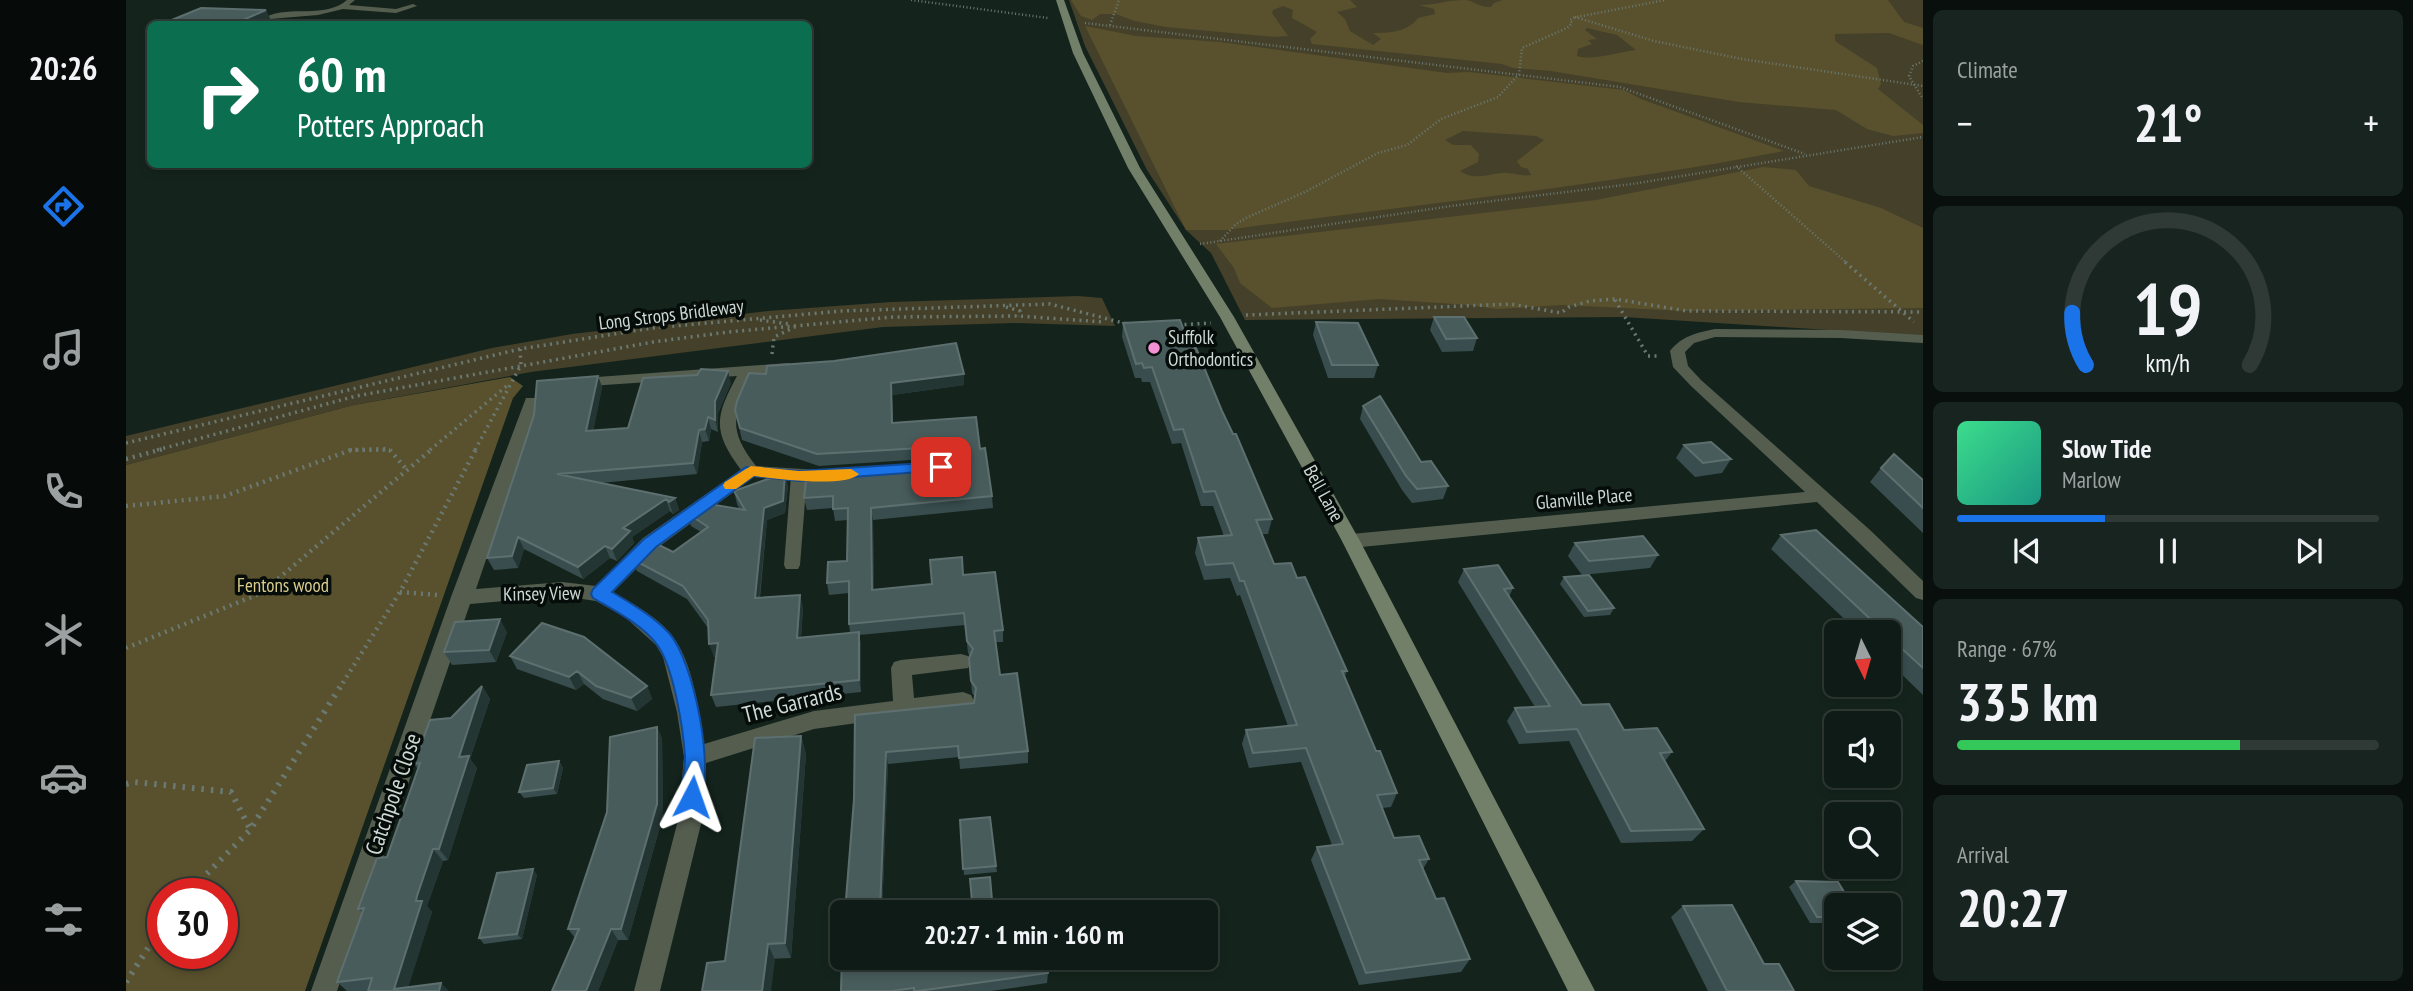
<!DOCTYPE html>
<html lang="en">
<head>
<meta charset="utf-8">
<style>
  body { margin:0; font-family:"PT Sans Narrow",sans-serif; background:#18241f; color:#f1f3f6; height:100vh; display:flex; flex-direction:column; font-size:26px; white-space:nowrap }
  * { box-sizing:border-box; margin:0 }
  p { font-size:23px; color:#9ba1a1 }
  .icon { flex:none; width:38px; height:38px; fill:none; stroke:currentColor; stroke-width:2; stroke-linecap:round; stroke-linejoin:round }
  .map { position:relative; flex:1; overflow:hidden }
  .panel { display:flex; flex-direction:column; gap:10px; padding:10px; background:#080f0c; width:490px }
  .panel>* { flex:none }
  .guide { position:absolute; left:21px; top:21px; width:665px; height:147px; border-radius:10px; box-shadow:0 4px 10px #0003,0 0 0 2px #2f3935; background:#0b6e4f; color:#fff; overflow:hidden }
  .needle { width:46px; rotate:175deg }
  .controls { position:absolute; left:1698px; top:620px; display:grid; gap:14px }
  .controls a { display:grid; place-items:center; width:77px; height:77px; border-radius:10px; background:#0f1b16; box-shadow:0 4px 10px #0003,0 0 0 2px #2f3935; font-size:35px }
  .speed { position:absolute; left:21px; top:878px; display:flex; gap:14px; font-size:35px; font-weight:700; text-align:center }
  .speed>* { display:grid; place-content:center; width:91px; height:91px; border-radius:50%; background:#0f1b16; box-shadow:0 4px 10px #0003,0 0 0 2px #2f3935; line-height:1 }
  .speed .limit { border:10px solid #d22; background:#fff; color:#111 }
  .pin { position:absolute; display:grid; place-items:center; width:60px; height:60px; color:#fff; margin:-30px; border-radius:14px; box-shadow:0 4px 10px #0006 }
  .me { position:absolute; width:77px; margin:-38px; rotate:4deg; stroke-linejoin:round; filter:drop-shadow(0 0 5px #0008) }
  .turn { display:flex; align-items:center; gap:24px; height:147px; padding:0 35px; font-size:32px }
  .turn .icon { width:91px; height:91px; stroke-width:2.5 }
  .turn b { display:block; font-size:49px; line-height:60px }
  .big { font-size:52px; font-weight:600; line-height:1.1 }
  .panel .tile { flex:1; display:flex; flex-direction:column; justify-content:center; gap:10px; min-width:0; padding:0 24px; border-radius:10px; background:#18241f }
  .panel .dial { align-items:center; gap:0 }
  .dial svg { height:182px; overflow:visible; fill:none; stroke:#2f3935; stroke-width:7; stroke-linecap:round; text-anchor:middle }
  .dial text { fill:#f1f3f6; stroke:none }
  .song { display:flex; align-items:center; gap:21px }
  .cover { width:84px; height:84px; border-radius:10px; background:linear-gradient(135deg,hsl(150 70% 55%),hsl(170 70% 35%)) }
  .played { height:7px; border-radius:4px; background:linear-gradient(90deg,#1a73e8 35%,#2f3935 35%) }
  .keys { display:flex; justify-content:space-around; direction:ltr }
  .heat { display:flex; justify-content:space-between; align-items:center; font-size:38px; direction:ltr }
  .charge { height:10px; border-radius:5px; background:linear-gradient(90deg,#34c759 67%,#2f3935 0) }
  .trip { position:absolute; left:704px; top:900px; width:388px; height:70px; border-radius:10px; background:#0f1b16; box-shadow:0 4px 10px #0003,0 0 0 2px #2f3935; font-weight:600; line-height:70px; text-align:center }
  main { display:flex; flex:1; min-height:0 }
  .tab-bar { display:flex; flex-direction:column; width:126px; justify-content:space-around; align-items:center; background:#060b09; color:#9ba1a1 }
  .tab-bar .icon { width:49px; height:49px }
  .tab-bar .current { color:#1a73e8 }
  .tab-bar b { font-size:32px; color:#f1f3f6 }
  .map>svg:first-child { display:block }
  .green { fill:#454029 }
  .forest { fill:#59512d; fill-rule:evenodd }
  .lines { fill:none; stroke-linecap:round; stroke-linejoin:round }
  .path-far3 { stroke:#6b7973; stroke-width:2.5; stroke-dasharray:1 2.5; stroke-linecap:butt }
  .path-far2 { stroke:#6b7973; stroke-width:3.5; stroke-dasharray:2 4.5; stroke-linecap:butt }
  .path-far1 { stroke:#6b7973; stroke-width:4.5; stroke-dasharray:2 5; stroke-linecap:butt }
  .path { stroke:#6b7973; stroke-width:6; stroke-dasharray:2.5 7; stroke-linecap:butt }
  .lane { fill:#555d4f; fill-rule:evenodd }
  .street { fill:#555d4f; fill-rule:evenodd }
  .secondary { fill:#738069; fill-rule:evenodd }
  .wall { fill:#394d4e }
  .shaded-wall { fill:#243634 }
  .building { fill:#495c5c; stroke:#5e6f6f; stroke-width:2 }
  .route { fill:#1a73e8; stroke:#114b97; stroke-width:2 }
  .slow { fill:#f59e0b }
  .poi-dot { fill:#f491d4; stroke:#050c09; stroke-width:2.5 }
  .labels { text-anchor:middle; stroke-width:7; stroke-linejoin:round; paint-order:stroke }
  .street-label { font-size:19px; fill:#ced9d4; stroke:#050c09 }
  .poi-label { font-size:19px; fill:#ced9d4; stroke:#050c09; text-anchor:start }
  .park-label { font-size:19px; fill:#d9cc8b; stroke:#050c09 }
  .near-street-label { font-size:23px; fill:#ced9d4; stroke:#050c09 }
</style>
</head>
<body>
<main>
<nav class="tab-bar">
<b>20:26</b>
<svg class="icon current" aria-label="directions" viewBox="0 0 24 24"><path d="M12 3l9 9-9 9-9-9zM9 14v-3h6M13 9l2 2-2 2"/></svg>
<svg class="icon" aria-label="music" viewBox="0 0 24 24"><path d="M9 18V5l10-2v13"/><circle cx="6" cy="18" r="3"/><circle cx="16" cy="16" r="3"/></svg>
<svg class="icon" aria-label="phone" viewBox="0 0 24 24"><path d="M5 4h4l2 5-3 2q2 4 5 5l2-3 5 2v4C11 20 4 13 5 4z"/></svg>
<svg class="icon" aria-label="climate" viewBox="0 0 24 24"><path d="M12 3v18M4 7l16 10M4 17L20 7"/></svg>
<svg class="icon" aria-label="car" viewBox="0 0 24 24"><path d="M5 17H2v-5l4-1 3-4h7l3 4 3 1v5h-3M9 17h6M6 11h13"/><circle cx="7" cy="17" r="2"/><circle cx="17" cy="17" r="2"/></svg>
<svg class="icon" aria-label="filters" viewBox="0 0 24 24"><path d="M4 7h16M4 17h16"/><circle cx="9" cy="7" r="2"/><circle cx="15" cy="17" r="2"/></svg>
</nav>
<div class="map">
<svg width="1797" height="991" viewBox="0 0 1797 991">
  <rect width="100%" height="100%" fill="#14241d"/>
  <!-- green -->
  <path class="green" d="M943,0H1797V336L1498,317L1119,320L1085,253L1060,230L1021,170L959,46Z
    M952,296L976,298L989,326L887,323L757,327L405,372L228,405L0,465V436L366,348L446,334L642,311L765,302Z"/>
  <!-- forest -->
  <path class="forest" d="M945,0H1224L1231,7L1211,12L1219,19L1224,31L1247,45L1255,39L1247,33C1263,33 1282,32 1292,18L1309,14L1308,9L1293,5C1310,5 1322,0 1339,0C1349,1 1354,8 1365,7L1368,3L1377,0H1762L1778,22L1797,28V45L1763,33L1709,34V41L1751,68L1755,84L1752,89L1797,125V133L1767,136L1741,129L1710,110L1613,102L1425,71L1387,68L1376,64L1186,44L1184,39L1191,32L1166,18L1167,10L1157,6L1147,10L1146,13L1162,36L1149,37L1040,27L1008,21L990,14H974L966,20L955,16ZM1461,28L1491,35L1510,50C1493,52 1466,61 1451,56L1452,49L1466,44L1462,40L1471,39L1459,30Z
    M959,26L1010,36L1094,42L1321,73L1343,72L1498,90L1515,99L1658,151C1474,187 1287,204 1101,230H1060ZM1337,131L1410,136L1418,140L1391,161L1395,167L1402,169L1405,175C1394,177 1387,172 1377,173C1359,174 1350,181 1334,171L1352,162L1353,154L1345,145H1327L1319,140Z
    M1637,167L1670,170L1683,186L1755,208L1797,228V308L1560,311L1436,305L1371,309L1343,305L1254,299L1146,308L1114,283L1108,268L1090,244L1470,200Z
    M384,377L397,386L387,398L179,991H0V465L228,405ZM37,894H96V954H37Z"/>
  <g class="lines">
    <!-- path-far3 -->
    <path class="path-far3" d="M785,0L922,18
      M1449,17L1528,41L1616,59L1797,86
      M1451,17L1539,0
      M959,23L1494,87L1679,154
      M984,25L993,0
      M1797,61L1787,66L1783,76L1797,99
      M1610,166L1721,263
      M1094,241L1110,224L1122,217L1179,192L1252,153L1281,145L1315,119L1372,97L1393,74L1396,48L1441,28L1446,23L1444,20L1449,17
      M1074,244L1325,206L1506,184L1797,137"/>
    <!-- path-far2 -->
    <path class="path-far2" d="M1719,262L1788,322
      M1489,300L1522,356H1532
      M880,307L894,311L892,316
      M1120,315L1385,304L1435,313L1443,307L1464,301L1489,299L1561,311L1797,312
      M634,320L663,324
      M1052,325L1085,323
      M646,354L648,337L669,327
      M0,443L394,349L526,328L716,311L924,304L1001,324
      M31,450L230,396L527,342L602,332L767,317L892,316L978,322
      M224,450H264
      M304,450L383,384
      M349,450L395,365L394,349"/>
    <!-- path-far1 -->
    <path class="path-far1" d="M0,459L37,449
      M0,506L99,496L225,450L263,449L281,470
      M274,592L312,595
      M0,648L135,593L306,449
      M213,689L274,592L350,449"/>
    <!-- path -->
    <path class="path" d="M0,784L8,782L105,792L124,829
      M61,894L124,830L214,687
      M0,982L37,925"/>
    <!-- lane -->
    <path class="lane" d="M221,0H229L223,5L270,9L287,4L291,6L270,13L217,9L192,15L144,19L140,17C164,5 199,19 221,0Z
      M673,471L681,476L674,565L672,569H660L658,565L665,476Z"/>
    <!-- street -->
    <path class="street" d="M1589,329L1715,330L1797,335V343L1715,338L1589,337L1568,343L1559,352L1562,366L1575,380L1744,530L1797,581V600L1790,598L1691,502L1225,548L1219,546L1216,541L1219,536L1225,534L1679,492L1565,386L1547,367L1544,351C1556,336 1570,333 1589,329Z
      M662,363L667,365L670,368L667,371L627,375C607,415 601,429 630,466L709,471L712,475L709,479L673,482L628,477L531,548L487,592C507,604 530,616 545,634C568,663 572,710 578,744L688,711L767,701L765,668L768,662L775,660L835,654L842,656L845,662L842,668L786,675L788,698L837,692L845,695L848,701L845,707L688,729L580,763L576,820L534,991H508L552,820L558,757L551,712L537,657L530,645L499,617L470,601L436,596L344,604L211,991H185L325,597L400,398H412L414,401L350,589L436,582L470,586L517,538L615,470C586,431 589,417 611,376L449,387L441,382L444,379Z"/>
    <!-- secondary -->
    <path class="secondary" d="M930,0H938L957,53L1014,168L1108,317L1234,541L1469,991H1442L1216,541L1094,317L1002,168L947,53Z"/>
  </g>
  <!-- wall -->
  <path class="wall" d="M1308,317L1351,338L1347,351L1316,352L1304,330Z
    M1190,322L1252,365L1248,378H1202L1187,335Z
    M997,323L1065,349L1096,411L1146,519L1142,534H1136L1148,564L1171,578L1221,671L1219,676L1250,751L1271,793L1265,807L1256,808L1268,838L1303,859L1297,869L1310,899L1344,959L1335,972L1233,985L1185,860L1191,847L1206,845L1175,762L1123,768L1116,744L1120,730L1162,726L1114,595L1111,596L1104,578L1078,580L1069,553L1072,538L1098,536L1087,506H1075L1055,443L1046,444L1024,382H1016L1015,378H1009L996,337Z
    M640,374H838V385L766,395L767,423L854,449L866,496L867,508L747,520L748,590L806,584L837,575L877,630V642H869L874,675L902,751V763L834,769L833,757L762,764L756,912H719L728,799L729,715L848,703L849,697L846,693L844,670V656L842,653L839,625L733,635L735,645V692L590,707L585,695L590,657H588L582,628L561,599L511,571L506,559L547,552L575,532L565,526L561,513L614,510L611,504L608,491L662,485L659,513L641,520L634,598L677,607L675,638L724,633L723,624V593L703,595L701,583L721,561L722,520L709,521L707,508L681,510L678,498L820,462L821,460L815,458L693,466L616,440L609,410Z
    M472,376L476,387L467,431L502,428L605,383L592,413V432L585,429L583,441L576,442L571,474L474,483L549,498L553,510L547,514L544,511L506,537L508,543L491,561L484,558L457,579L398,549L392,568L368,570L361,558Z
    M1237,406L1322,486L1317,499L1286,503L1276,490L1234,419Z
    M1558,445L1605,459L1596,473L1569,477L1550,458Z
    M1755,468L1797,480V533L1744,482Z
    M1655,535L1797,627V695L1762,661V632H1732L1645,549Z
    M1449,543L1532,555L1524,568L1456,575L1442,556Z
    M1338,569L1387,588L1383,597L1456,705L1498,730L1546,752L1539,761L1578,829L1566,841L1495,843L1443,741L1393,744L1381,721L1389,708L1409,707L1332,582Z
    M1438,577L1488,608L1484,615L1458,617L1434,584Z
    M381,632L370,662L326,665L318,652Z
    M384,656L521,686L526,699L511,711L477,699L458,684L450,690L391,669Z
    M356,686L364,699L344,759L351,768L322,860L317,861L301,906L306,912L282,987L323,991H221L211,982L237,913L232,909L261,857L292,769L288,764L325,718Z
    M531,727L536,739L537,816L502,940H492L472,991H426L449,938L442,929Z
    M675,736L680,754L665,958L599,961Z
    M433,761L437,768L431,794L398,798L393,792Z
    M834,820L870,866L871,872L838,875Z
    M411,875L396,939L358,944L353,938Z
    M1670,881L1710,905V923H1684L1663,887Z
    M1557,906L1638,964L1668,991H1582L1545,917Z
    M922,973L921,983L865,991H715Z"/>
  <!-- shaded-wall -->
  <path class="shaded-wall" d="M140,10L147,24H108Z
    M602,371L605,383L592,413V432L589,420V401Z
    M838,374V385L766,395L767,435L766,423L765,383Z
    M472,376L476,387L465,443L460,431Z
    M582,417L585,429L583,441L579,429Z
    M573,430L576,442L571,474L567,463Z
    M659,473L662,485L659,513L641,520L632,611L629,598L638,508Z
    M549,498L553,510L547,514L543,502Z
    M540,499L544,511L506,537L508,543L491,561L486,549L497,528Z
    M745,508L747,520L748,602L746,590Z
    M392,537L398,549L392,568L386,556Z
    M479,546L484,558L457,579L452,567Z
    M674,595L677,607L674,651L671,638Z
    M374,619L381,632L370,662L363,650Z
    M733,632L735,645V692L733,680Z
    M592,643L596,655L588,657L583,644Z
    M451,671L458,684L450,690L443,677Z
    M356,686L364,699L344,759L351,768L322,860L313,849L333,757Z
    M521,686L526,699L511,711L505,698Z
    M531,727L536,739L537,816L502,940L495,929Z
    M675,736L680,754L665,958L659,943Z
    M760,752L762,764L756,912H754Z
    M433,761L437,768L431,794L427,788Z
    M307,849L317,861L301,906L306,912L281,991L268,989L291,896Z
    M407,869L411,875L396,939L391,934Z
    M485,929L492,940L472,991H460Z
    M642,944L649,960L645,991H636Z
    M315,983L323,991H313Z"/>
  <!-- building -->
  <path class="building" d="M75,8L140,10L108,24H36Z
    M1308,317H1338L1351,338L1320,339Z
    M1054,320L1065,349L1070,348L1096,411L1107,434H1110L1146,519L1130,520L1148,564L1165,563L1171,578L1179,577L1221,671H1216L1250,751H1254L1271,793L1251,795L1268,838L1293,836L1303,859L1293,860L1310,899L1318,898L1344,959L1240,973L1191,847L1217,844L1180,748L1127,753L1120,730L1171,725L1118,581H1114L1107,563L1080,565L1072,538L1106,535L1089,491L1078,492L1057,429L1048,430L1026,367L1018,368L1016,363L1010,364L997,323Z
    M1190,322L1232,323L1252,365H1206Z
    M830,343L838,374L765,383L766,423L850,417L854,449L859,448L866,496L745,508L746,590L806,584L804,560L836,557L837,575L869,572L877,630L868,631L874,675L891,673L902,751L833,758L832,746L760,752L754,912H719L728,799L729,715L848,703L850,688L845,681L843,658L847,649L841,641L838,613L723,624V581L701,583L702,562L721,561L722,508L707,509V496L678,498L681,472L820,462L825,454L821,449L814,447L691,454L614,428L609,410L611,401L623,373L640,374L641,366L708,361Z
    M575,369L602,371L589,401V420L582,417L579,429L573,430L567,463L431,474L549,498L543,502L540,499L497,528L504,531L486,549L479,546L452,567L392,537L386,556L361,558L408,415L411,381L472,376L460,431L502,428L517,378L571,375Z
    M1254,396L1295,462L1305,461L1322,486L1291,489L1280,476L1237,406Z
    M1585,442L1605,459L1577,463L1558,445Z
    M1768,454L1797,480V508L1755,468Z
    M659,473L657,501L638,508L629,598L674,595L671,638L733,632V680L585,695L592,643L583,644L582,620L557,586L506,559L525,541L547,552L582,527L561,513L577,503L619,510L608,491Z
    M1690,530L1797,627V668L1762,636V632H1758L1655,535Z
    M1517,536L1532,555L1463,561L1449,543Z
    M1372,565L1387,588L1378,589L1456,705L1483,704L1498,730L1531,728L1546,752L1534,753L1578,829L1505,831L1451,729L1401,732L1389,708L1424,706L1338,569Z
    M1463,575L1488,608L1462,611L1438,577Z
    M374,619L363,650L318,652L329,622Z
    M416,623L458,637L521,686L505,698L470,686L451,671L443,677L384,656Z
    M356,686L333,757L343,756L313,849H307L291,896L290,901H296L268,989L315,983L313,991H242L246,978L211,982L238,908L232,909L251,858L261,857L294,763L288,764L304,720L325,718Z
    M531,727V804L495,929H485L460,991H426L453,929H442L481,812L484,737Z
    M675,736L659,943L642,944L636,991H576L581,963L599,961L629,738Z
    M433,761L427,788L393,792L401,765Z
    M864,817L870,866L837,869L834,820Z
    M407,869L391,934L353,938L371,873Z
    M864,877L867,912H847L844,879Z
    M1670,881L1712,882L1726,905H1710V917H1691Z
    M1606,905L1638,964H1653L1668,991H1601L1557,906Z
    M716,952V957H919L922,973L792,991H788V988L766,991H715Z"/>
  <!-- route -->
  <path class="route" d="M815,462L820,463L823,467L820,470L673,481L628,476L530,547L486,592C506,604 527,616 543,633C568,661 589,769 574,804L566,806L559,804C552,789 560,772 559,756C557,728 548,669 532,646C517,625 489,611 467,598L465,594L467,589L518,539L620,467L673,471Z"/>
  <!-- slow -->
  <path class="slow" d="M625,466L673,471L725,469L733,474C720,488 649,479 628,476L610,489H599L597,485L599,482Z"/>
  <!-- markers -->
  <circle class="poi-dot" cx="1028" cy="348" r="7"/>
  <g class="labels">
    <!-- street labels -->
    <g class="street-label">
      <text transform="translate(545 314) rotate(-7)" y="7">Long Strops Bridleway</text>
      <text transform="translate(1198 493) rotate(61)" y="7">Bell Lane</text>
      <text transform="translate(1458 498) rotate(-5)" y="7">Glanville Place</text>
      <text transform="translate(416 593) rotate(-1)" y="7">Kinsey View</text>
    </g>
    <!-- poi labels -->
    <g class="poi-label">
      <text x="1042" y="344">Suffolk<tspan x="1042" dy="22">Orthodontics</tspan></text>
    </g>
    <!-- park labels -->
    <g class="park-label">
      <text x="157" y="592">Fentons wood</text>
    </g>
    <!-- near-street labels -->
    <g class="near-street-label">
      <text transform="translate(666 703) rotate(-14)" y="8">The Garrards</text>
      <text transform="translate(267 794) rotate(-71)" y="8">Catchpole Close</text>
    </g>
  </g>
</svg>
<div class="controls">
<a><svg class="needle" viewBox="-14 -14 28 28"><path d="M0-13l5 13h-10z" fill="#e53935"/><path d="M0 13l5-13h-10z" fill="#9ba1a1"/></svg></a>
<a><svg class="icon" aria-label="sound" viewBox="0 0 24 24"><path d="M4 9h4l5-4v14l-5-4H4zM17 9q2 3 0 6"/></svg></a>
<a><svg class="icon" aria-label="search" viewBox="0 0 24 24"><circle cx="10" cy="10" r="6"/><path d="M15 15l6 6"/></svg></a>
<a><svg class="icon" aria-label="layers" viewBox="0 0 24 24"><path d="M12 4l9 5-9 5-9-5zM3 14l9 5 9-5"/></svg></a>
</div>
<div class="speed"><div class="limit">30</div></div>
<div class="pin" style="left:815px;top:467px;background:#d93025"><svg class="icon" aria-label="arrive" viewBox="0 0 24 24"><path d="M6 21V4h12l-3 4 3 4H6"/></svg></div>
<svg class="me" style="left:566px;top:797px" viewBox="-20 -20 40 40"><path d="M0-17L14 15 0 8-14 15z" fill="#1a73e8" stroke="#fff" stroke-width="4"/></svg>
<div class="trip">20:27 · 1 min · 160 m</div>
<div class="guide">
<div class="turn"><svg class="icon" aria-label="right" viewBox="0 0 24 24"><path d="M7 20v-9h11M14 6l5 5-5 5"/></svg><div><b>60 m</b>Potters Approach</div></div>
</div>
</div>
<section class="panel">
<div class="tile"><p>Climate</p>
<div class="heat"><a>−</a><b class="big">21°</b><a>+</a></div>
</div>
<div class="tile dial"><svg viewBox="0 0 100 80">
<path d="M14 69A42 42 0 1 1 86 69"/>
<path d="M14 69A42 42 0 0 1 8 46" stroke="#1a73e8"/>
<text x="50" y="56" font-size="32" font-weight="700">19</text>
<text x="50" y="72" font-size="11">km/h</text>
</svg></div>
<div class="tile">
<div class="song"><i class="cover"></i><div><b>Slow Tide</b><p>Marlow</p></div></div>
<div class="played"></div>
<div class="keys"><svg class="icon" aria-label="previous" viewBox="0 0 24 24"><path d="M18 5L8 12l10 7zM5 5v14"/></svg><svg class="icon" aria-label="pause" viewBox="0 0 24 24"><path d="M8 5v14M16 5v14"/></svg><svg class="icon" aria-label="next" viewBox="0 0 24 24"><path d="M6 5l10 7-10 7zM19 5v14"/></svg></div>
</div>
<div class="tile"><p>Range · 67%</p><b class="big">335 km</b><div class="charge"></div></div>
<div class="tile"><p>Arrival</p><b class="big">20:27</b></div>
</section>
</main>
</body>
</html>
